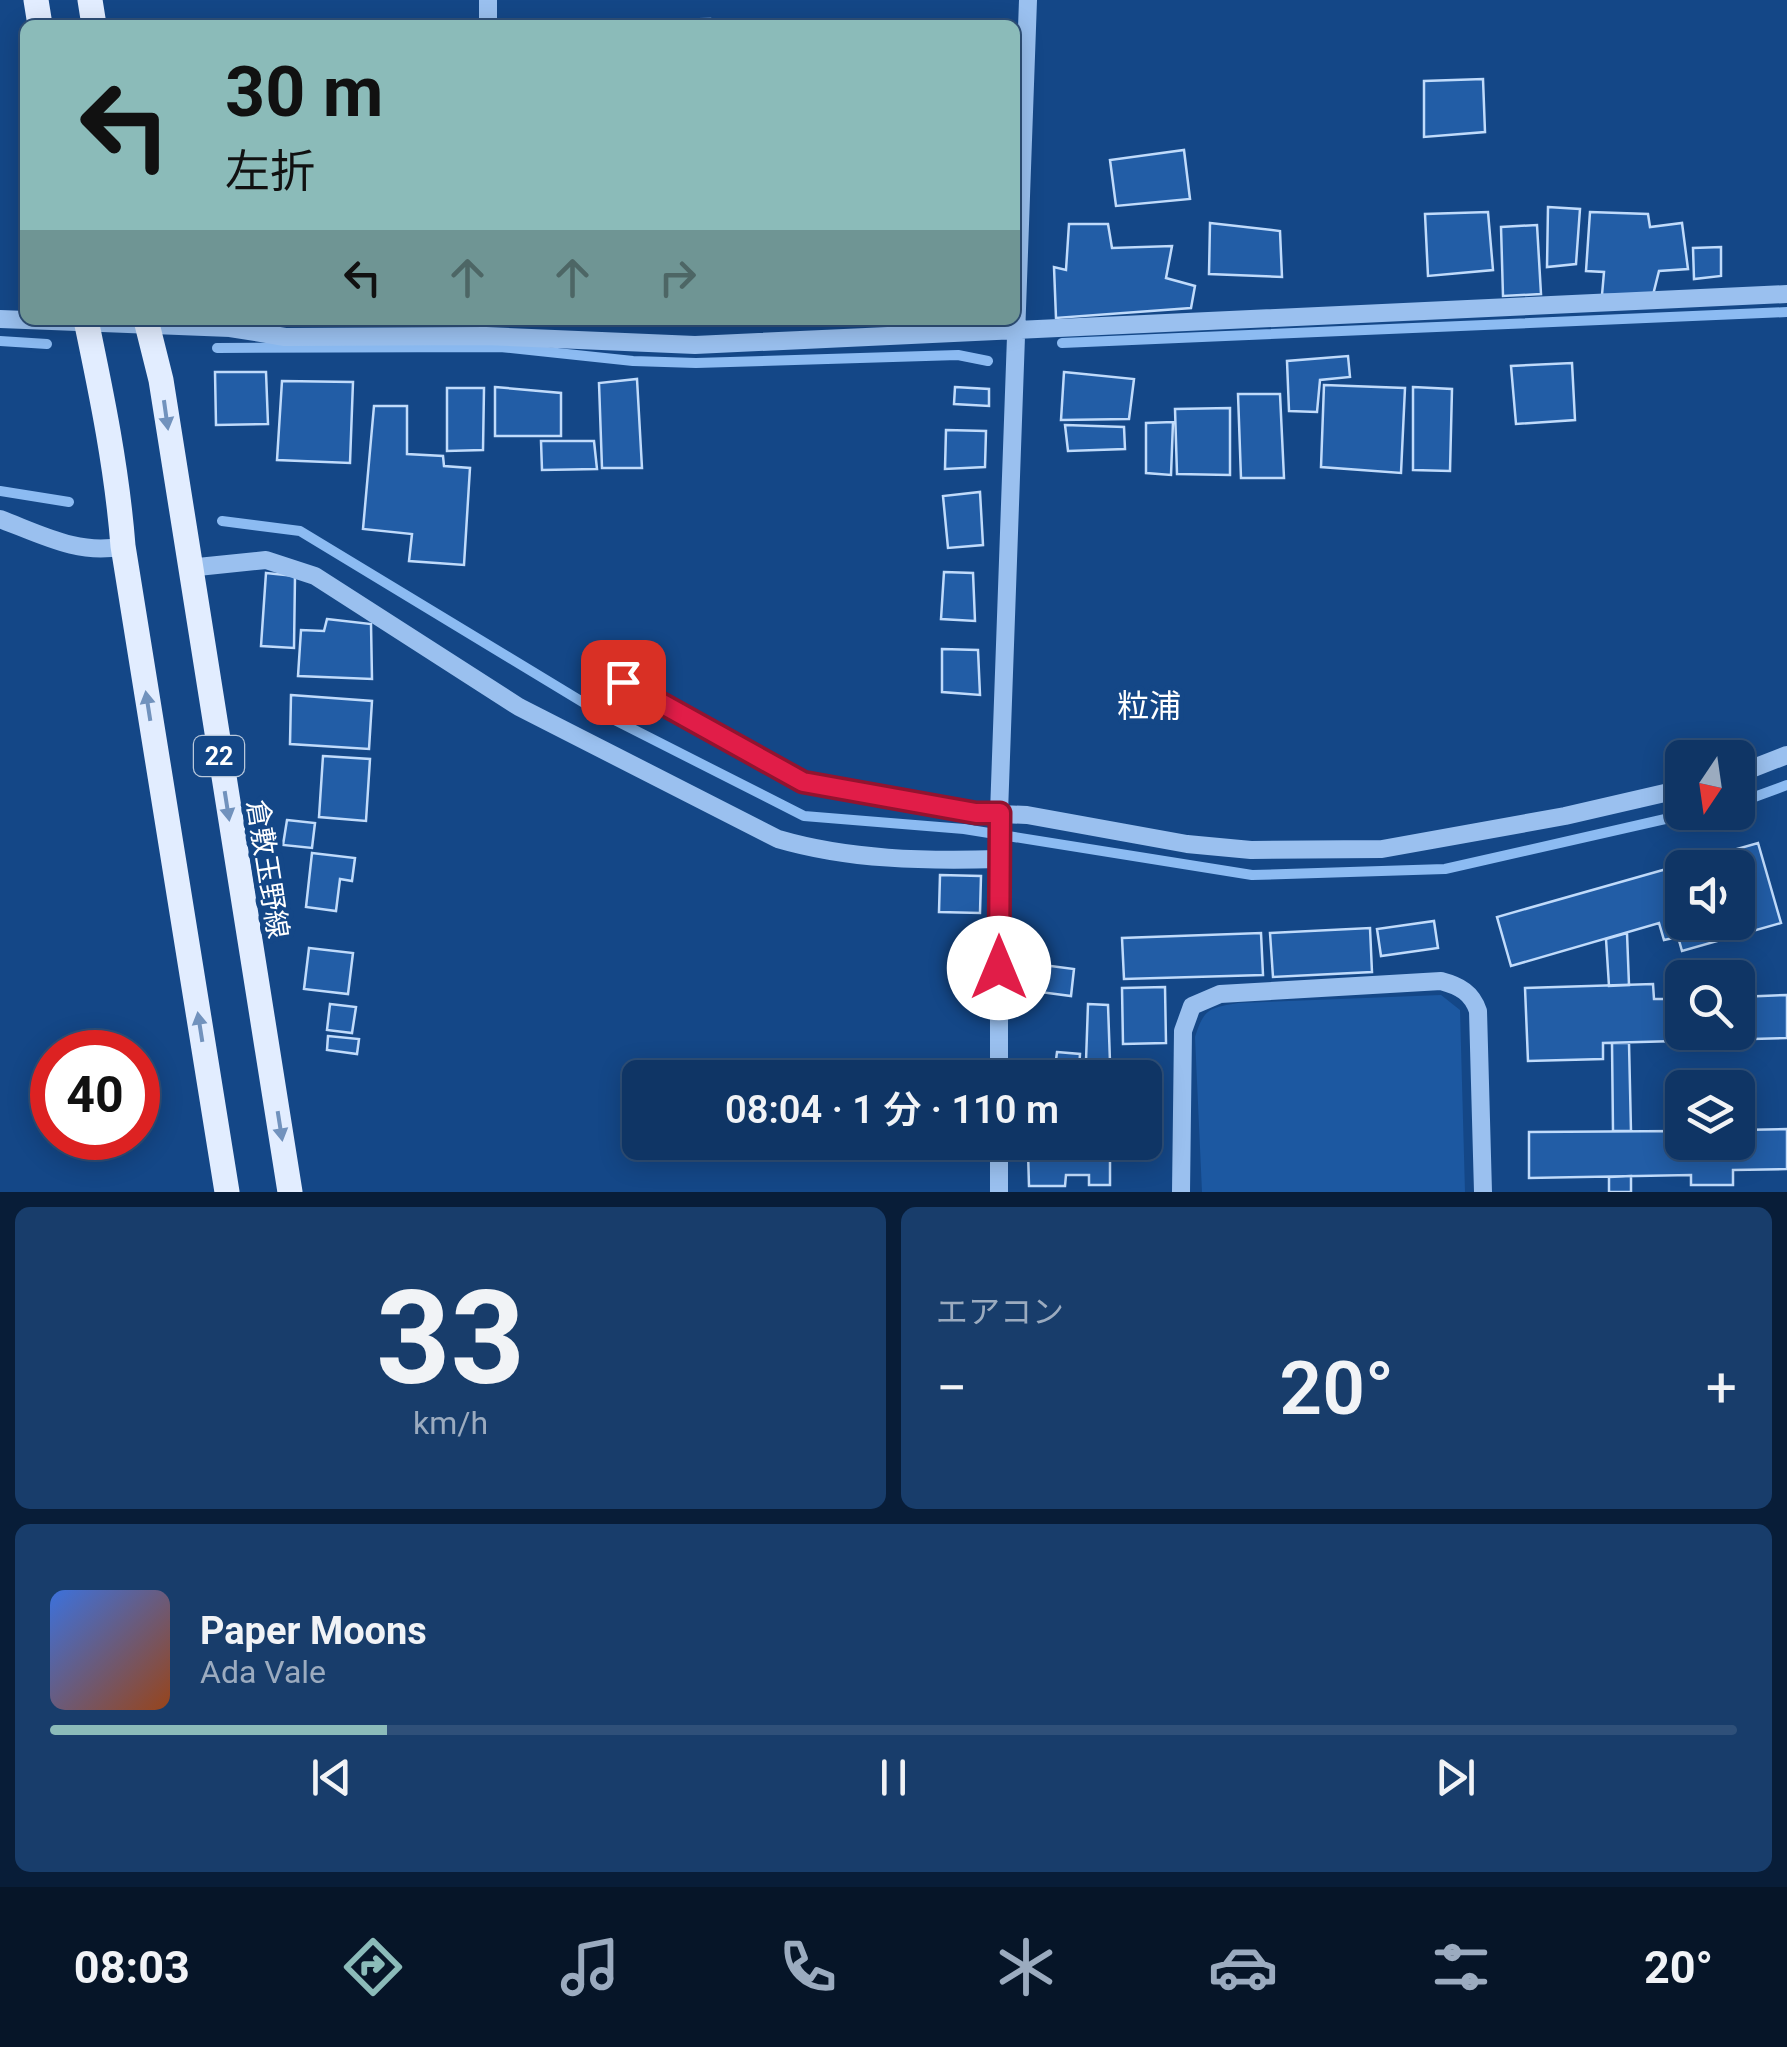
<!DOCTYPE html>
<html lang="ja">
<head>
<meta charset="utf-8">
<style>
  body { margin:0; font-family:Roboto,"Noto Sans JP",sans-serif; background:#183d6b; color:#f1f3f6; height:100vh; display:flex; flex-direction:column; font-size:38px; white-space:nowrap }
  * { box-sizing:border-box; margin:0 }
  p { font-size:32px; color:#9babbf }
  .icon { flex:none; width:55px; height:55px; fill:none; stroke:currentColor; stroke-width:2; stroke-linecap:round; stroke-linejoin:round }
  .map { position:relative; height:1192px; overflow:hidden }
  .sheet { display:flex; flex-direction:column; gap:15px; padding:15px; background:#081d38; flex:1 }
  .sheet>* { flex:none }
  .banner { position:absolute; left:20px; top:20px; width:1000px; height:305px; border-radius:15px; box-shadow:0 5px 25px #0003,0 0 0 2px #2f5079; background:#8bbbb9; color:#111; overflow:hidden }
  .needle { width:65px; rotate:193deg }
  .buttons { position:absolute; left:1665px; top:740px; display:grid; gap:20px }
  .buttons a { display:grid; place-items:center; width:90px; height:90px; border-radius:15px; background:#0f3565; box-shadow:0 5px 25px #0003,0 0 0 2px #2f5079; font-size:50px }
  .speed { position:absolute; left:30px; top:1030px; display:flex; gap:20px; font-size:50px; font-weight:700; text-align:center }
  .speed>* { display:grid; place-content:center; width:130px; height:130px; border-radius:50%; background:#0f3565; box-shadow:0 5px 25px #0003,0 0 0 2px #2f5079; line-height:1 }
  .speed .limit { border:15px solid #d22; background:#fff; color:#111 }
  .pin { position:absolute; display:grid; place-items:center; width:85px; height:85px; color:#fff; margin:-42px; border-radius:20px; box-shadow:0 5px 15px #0006 }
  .me { position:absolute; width:110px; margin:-55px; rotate:0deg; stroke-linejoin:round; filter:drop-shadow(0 0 8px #0008) }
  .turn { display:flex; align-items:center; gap:35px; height:210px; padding:0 40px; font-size:45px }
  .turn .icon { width:130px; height:130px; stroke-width:2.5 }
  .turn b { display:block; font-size:70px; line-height:85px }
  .lanes { display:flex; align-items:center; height:95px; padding:0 40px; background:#0003; justify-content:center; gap:50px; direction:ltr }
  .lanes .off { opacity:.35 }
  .big { font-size:75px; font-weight:600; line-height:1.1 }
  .sheet .tile { flex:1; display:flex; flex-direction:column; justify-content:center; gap:15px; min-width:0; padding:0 35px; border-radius:15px; background:#183d6b }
  .sheet .dial { align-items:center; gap:0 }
  .dial b { font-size:130px; line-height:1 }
  .song { display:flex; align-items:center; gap:30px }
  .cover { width:120px; height:120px; border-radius:15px; background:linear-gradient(135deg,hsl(220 70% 55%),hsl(20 70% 35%)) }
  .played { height:10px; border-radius:5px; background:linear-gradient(90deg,#8bbbb9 20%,#2f5079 20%) }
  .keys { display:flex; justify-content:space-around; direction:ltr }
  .heat { display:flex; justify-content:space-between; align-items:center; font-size:55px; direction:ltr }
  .sheet .tiles { flex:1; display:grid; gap:15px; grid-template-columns:1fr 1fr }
  .tile:last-child { grid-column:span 2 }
  .trip { position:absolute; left:622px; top:1060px; width:540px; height:100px; border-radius:15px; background:#0f3565; box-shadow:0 5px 25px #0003,0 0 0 2px #2f5079; font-weight:600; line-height:100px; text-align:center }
  .menu { display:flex; height:160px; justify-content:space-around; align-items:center; background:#061528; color:#9babbf }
  .menu .icon { width:70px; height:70px }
  .menu .active { color:#8bbbb9 }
  .menu b { font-size:45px; color:#f1f3f6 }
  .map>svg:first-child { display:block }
  .green { fill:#1c58a1 }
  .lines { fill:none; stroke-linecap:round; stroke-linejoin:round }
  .stream { stroke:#8cbbf2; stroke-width:10 }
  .building { fill:#225da6; stroke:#c0dbfb; stroke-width:2.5; fill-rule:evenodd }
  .minor { stroke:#9ac0ef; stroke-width:18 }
  .major { stroke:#e2edff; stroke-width:25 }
  .oneway { fill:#7192bd }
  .route-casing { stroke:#92132f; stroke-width:25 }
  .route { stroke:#e11d48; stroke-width:18 }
  .labels { text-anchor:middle; stroke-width:10; stroke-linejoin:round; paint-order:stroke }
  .shield { fill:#144787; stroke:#b8c8db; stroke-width:2.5 }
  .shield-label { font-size:25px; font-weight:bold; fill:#fff }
  .street-label { font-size:28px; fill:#fff; stroke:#144787 }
  .quarter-label { font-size:32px; fill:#fff; stroke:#144787 }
</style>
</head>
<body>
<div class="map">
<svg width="1787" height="1192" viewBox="0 0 1787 1192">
  <rect width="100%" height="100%" fill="#144787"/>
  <!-- green -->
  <path class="green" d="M1441,995L1460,1010L1465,1192H1202L1195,1037C1204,1008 1210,1008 1238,1003Z"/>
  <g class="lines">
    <!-- stream -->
    <path class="stream" d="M0,341L47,344
      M1062,343L1787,312
      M217,348L500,347L633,361L696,363L958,355L988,361
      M0,491L69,502
      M222,521L300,531L599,712L804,816L964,829L1252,875L1445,869L1696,812
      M1738,803L1787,785"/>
  </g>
  <!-- building -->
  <path class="building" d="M710,19V25H612V21Z
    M1483,79L1485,132L1424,137V81Z
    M1184,150L1190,199L1116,206L1110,160Z
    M1548,207L1580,209L1576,264L1547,267Z
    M1488,212L1493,270L1428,276L1425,214Z
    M1590,212L1648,214L1650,227L1682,223L1688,269L1659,271L1653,295H1602L1604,272L1586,271Z
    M1210,223L1280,231L1282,277L1209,274Z
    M1069,224H1108L1112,248L1172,246L1166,278L1195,286L1191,308L1056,318L1054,267L1066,270Z
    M1537,225L1541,294L1503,296L1501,227Z
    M1721,247V276L1694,279L1693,248Z
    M1348,356L1350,377L1320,380L1317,412L1289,411L1287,361Z
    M1572,363L1575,420L1516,424L1511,366Z
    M215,372H266L268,424L216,425Z
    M1064,372L1134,379L1129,419L1061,420Z
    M637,379L642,468H602L599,383Z
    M282,381L353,382L350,463L277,460Z
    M1324,385L1405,388L1401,473L1321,467Z
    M495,387L561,393V436H495Z
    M955,387L989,389V406L954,404Z
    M1413,387L1452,389L1450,471L1413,470Z
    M447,388H484L483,450L447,451Z
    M1238,394H1280L1284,478H1241Z
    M374,406H407V454L443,456L444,466L470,468L464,565L409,561L412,534L363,529Z
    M1230,408V475L1177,474L1175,409Z
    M1173,422L1171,475L1146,473V423Z
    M1065,425L1124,427L1125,449L1068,451Z
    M946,430L986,431L985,467L945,469Z
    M541,441H594L597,469L542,470Z
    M980,492L983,545L948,548L943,496Z
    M944,572L973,573L975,621L941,619Z
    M266,573L295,576L294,648L261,646Z
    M327,619L371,624L372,679L298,676L301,630L324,631Z
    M942,649L978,650L980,695L942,692Z
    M291,695L372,701L369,749L290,744Z
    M323,756L370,759L366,821L319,817Z
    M287,820L315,823L312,848L283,845Z
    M1758,843L1781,923L1682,951L1678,937L1664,940L1659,923L1511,966L1497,917ZM1682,868H1738V922H1682Z
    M312,853L355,858L352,881L340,879L336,911L306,907Z
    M940,875L981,876L980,913L939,912Z
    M1434,921L1438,948L1381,956L1377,929Z
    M1370,928L1372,972L1273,977L1270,933Z
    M1261,933L1263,975L1124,979L1122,938Z
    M1627,933L1629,985L1609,986L1606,939Z
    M309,948L353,953L348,994L304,989Z
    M1043,965L1074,969L1071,996L1040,992Z
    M1653,984L1654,999H1682V1032H1738V997L1787,995V1038L1603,1043V1059L1528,1061L1525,988Z
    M1165,987L1166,1043L1123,1044L1122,988Z
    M330,1004L356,1007L352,1033L327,1030Z
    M1088,1004L1108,1005L1110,1062L1086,1061Z
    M328,1036L359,1039L357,1054L327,1050Z
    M1612,1043H1629L1631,1131H1613Z
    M1057,1052L1080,1054L1079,1070L1055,1068Z
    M1787,1129V1169L1733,1170V1185H1691V1175L1529,1178V1132L1682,1131V1142H1738V1130Z
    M1041,1142H1110V1185H1089V1175H1066L1065,1186H1029L1028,1151L1041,1152Z
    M1631,1176V1192H1609V1177Z"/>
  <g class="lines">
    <!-- minor -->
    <path class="minor" d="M488,25V0
      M0,319L230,328L285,337L486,336L695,345L1787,294
      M0,519C40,534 80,556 123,546
      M188,568L266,560L315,576L519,707L778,839C850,860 925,861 999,859
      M623,682L803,782L976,813L1027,815L1187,844L1251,850L1382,849L1565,816L1682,789
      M1738,774L1787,755
      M999,1078V813L1028,0
      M999,1192V1142
      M1181,1192L1183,1031L1192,1006L1220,994L1441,981C1460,986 1472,993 1478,1011L1483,1192"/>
    <!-- major -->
    <path class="major" d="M36,0L40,25
      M90,0L94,25
      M86,320C102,396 117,469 123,546L227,1192
      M146,320L161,380L290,1192"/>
  </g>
  <!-- one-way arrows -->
  <defs><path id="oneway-solid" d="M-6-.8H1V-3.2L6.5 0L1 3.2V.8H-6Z" transform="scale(2.5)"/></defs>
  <g class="oneway">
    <use href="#oneway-solid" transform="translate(166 415) rotate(82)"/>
    <use href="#oneway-solid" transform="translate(148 706) rotate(-99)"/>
    <use href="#oneway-solid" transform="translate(227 806) rotate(81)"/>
    <use href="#oneway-solid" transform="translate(200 1027) rotate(-99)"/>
    <use href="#oneway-solid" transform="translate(280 1126) rotate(81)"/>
  </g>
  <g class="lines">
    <defs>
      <path id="route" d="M623,682L803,782L976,813H1000L999,968"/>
    </defs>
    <!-- route casing -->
    <use href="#route" class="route-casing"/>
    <!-- route -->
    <use href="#route" class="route"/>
  </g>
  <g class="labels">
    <!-- shield labels -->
    <rect class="shield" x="194" y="736" width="50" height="40" rx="8"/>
    <g class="shield-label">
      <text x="219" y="765">22</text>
    </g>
    <!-- street labels -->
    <g class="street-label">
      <text transform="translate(268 869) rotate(81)" y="10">倉敷玉野線</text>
    </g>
    <!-- quarter labels -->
    <g class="quarter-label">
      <text x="1149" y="717">粒浦</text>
    </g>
  </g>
</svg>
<div class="buttons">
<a><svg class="needle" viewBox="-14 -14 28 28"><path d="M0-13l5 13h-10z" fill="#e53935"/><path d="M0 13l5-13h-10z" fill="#9babbf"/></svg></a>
<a><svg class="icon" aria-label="sound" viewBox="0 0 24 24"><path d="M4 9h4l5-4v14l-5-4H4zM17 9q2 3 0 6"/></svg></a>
<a><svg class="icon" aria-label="search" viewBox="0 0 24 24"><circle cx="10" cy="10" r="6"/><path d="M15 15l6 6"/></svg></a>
<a><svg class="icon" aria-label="layers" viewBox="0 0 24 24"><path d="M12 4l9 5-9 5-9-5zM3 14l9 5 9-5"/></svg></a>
</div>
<div class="speed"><div class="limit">40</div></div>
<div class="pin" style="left:623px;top:682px;background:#d93025"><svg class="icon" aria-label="arrive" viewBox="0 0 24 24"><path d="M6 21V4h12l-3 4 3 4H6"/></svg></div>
<svg class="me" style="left:999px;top:968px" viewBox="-20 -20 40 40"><circle r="19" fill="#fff"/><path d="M0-13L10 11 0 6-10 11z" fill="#e11d48"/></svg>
<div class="trip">08:04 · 1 分 · 110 m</div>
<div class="banner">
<div class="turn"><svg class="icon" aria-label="left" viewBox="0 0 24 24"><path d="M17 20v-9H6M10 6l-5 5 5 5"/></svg><div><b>30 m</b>左折</div></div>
<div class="lanes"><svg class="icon" aria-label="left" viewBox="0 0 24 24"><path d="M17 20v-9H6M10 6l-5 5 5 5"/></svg><svg class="icon off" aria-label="ahead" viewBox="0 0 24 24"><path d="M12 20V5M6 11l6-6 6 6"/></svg><svg class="icon off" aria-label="ahead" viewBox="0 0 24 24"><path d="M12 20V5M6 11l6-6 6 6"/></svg><svg class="icon off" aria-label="right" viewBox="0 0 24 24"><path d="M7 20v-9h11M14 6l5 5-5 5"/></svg></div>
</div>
</div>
<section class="sheet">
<div class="tiles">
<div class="tile dial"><b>33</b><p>km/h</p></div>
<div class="tile"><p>エアコン</p>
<div class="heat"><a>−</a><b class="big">20°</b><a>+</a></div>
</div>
<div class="tile">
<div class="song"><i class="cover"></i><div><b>Paper Moons</b><p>Ada Vale</p></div></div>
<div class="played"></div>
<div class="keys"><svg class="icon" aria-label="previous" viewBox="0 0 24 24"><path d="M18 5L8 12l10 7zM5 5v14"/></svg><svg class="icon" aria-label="pause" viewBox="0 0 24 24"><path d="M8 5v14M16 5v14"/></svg><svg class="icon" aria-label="next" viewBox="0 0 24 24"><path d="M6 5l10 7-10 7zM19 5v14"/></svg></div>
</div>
</div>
</section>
<nav class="menu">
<b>08:03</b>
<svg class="icon active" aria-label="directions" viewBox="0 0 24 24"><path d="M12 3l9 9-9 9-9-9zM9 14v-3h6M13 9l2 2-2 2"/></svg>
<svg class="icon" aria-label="music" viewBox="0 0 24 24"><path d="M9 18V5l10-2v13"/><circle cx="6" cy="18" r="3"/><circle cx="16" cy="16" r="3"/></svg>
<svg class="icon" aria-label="phone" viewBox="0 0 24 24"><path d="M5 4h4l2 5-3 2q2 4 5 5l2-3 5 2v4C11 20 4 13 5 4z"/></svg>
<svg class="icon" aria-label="climate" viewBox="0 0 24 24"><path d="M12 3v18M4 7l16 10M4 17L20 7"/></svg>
<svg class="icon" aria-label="car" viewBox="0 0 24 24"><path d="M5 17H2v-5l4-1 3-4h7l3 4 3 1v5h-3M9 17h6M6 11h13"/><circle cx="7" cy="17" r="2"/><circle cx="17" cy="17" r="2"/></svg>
<svg class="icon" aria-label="filters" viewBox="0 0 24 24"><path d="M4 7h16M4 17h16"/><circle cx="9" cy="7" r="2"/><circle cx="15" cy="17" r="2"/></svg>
<b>20°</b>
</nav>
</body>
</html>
